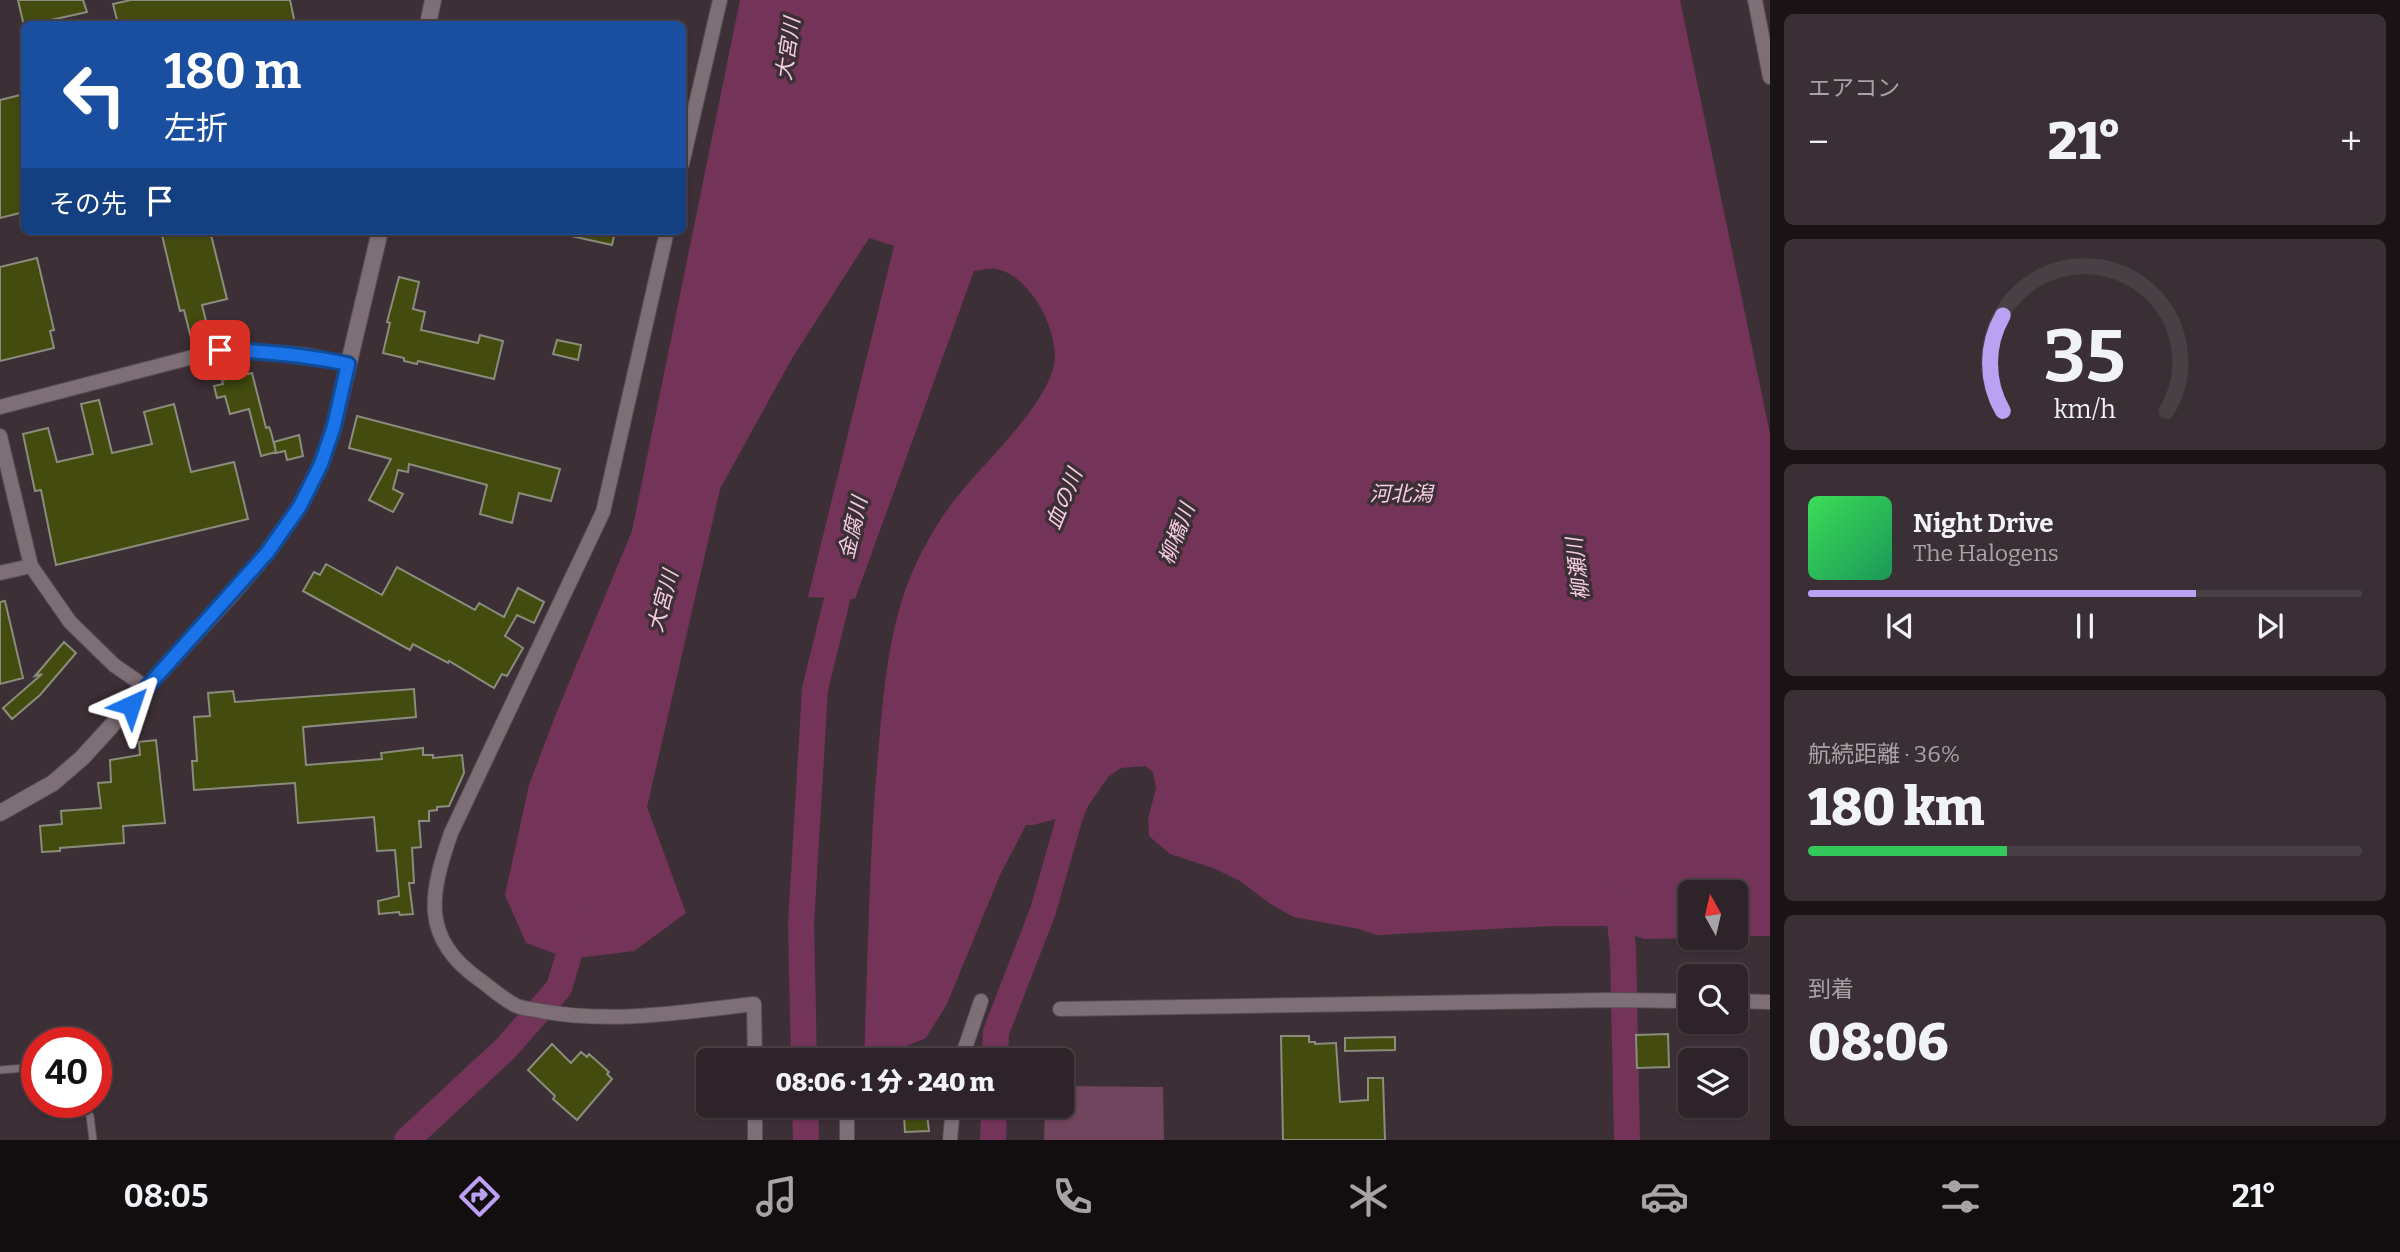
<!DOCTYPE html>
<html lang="ja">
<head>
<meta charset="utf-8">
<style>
  body { margin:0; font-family:Bitter,"Noto Sans JP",serif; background:#3a2f34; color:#f1f3f6; height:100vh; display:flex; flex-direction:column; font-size:26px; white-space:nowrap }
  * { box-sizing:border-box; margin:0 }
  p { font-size:23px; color:#a7a4a8 }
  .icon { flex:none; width:38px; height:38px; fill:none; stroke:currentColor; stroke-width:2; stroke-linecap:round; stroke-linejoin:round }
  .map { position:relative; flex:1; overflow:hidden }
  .details { display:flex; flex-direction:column; gap:14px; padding:14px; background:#191316; width:630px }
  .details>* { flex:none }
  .banner { position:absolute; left:21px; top:21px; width:665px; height:214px; border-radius:10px; box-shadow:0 2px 5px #0004,0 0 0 2px #494045; background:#1a4fa0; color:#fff; overflow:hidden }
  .needle { width:46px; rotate:352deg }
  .fabs { position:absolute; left:1678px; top:880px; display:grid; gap:14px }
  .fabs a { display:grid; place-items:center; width:70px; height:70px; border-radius:10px; background:#2e2328; box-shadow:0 2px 5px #0004,0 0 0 2px #494045; font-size:35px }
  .speed { position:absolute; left:21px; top:1027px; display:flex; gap:14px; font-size:35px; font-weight:700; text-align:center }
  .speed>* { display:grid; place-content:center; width:91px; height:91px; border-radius:50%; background:#2e2328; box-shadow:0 2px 5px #0004,0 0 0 2px #494045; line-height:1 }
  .speed .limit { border:10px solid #d22; background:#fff; color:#111 }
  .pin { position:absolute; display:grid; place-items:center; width:60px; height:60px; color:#fff; margin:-30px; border-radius:14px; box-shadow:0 4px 10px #0006 }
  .me { position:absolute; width:77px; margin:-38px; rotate:42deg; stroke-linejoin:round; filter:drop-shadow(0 0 5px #0008) }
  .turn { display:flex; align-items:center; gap:24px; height:147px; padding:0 28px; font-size:32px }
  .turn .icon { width:91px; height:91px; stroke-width:2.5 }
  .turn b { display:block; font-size:49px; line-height:60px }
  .then { display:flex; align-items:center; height:66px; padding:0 28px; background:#0003; gap:14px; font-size:26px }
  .big { font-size:52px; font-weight:800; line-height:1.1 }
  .details .tile { flex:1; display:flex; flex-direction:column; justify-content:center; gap:10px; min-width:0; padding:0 24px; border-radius:10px; background:#3a2f34 }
  .details .dial { align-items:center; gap:0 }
  .dial svg { height:182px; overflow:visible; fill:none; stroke:#494045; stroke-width:7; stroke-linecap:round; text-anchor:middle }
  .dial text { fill:#f1f3f6; stroke:none }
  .song { display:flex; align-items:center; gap:21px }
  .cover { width:84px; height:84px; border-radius:10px; background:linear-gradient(135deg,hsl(130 70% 55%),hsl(150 70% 35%)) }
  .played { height:7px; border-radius:4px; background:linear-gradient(90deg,#bca0f2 70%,#494045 70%) }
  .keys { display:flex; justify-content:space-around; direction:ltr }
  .heat { display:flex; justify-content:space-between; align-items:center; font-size:38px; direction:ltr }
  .charge { height:10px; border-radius:5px; background:linear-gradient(90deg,#34c759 36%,#494045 0) }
  .trip { position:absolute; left:696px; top:1048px; width:378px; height:70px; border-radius:10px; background:#2e2328; box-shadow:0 2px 5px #0004,0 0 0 2px #494045; font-weight:800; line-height:70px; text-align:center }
  .tabs { display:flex; height:112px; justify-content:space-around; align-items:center; background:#120e10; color:#a7a4a8 }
  .tabs .icon { width:49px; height:49px }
  .tabs .on { color:#bca0f2 }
  .tabs b { font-size:32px; color:#f1f3f6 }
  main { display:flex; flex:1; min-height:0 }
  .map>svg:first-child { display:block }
  .green { fill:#71455d }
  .water { fill:#743459 }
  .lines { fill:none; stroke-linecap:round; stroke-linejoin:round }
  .river { stroke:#743459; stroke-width:26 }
  .building { fill:#434b0f; stroke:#8a8d7d; stroke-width:2 }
  .service-casing { stroke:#584d53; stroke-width:9 }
  .minor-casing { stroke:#584d53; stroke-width:16 }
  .tertiary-casing { stroke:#584d53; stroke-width:18 }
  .service { stroke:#7e6e76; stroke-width:7 }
  .minor { stroke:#7e6e76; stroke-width:14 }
  .tertiary { stroke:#7e6e76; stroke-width:16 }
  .route-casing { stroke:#114b97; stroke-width:18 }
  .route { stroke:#1a73e8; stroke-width:12 }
  .labels { text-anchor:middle; stroke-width:7; stroke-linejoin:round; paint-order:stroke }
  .water-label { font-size:21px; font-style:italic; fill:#f6cee3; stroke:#3d2f36 }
</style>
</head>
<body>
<main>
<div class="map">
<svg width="1770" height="1140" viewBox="0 0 1770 1140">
  <rect width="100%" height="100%" fill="#3d2f36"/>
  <!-- green -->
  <path class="green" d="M1062,1086L1163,1087L1164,1140H1044L1045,1106H1062Z"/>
  <!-- water -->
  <path class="water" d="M740,0H1680L1770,434V936H1736V892H1690V938L1644,939L1607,926H1552L1377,935L1359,929L1294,917L1272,905L1240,881L1213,868L1170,854L1149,836L1148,819L1156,788L1153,772L1145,766L1121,768L1108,777L1084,812L1033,825H1026L1000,875L947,1004L926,1038L885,1055L882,1060H864C868,958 869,856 878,754C884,692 888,626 914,568C926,542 942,514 961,492C988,459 1045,406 1054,365C1060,333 1032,279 1000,270C993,267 981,270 974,271L855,599L808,597L894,246L869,238L791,360L720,489L647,807L686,913L634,951L569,959L526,943L505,895L529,785L556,714L632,531Z"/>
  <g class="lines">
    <!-- river -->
    <path class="river" d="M1617,895L1623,949L1627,1140
      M804,1060L801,924L815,689L846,563
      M995,1060L996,1032L1043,911L1070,816L1083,783
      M805,1106L806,1140
      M407,1140L505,1049L559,988L578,924
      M993,1140L994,1106"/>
  </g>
  <!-- building -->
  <path class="building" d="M18,0H83L87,12L24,26Z
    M131,0H290L295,24H118L113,4Z
    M24,94V212L0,218V100Z
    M161,231H210L227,299L202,305L210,337L192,342L184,310L180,311Z
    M572,231H615L612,245L571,236Z
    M37,258L54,330L50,331L54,348L0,361V267Z
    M399,277L419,282L413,309L425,312L421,330L478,343L480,335L503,341L494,379L418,361L417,364L404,361V358L383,353L390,323L387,322Z
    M557,340L581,345L578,360L553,354Z
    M252,373L266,428L269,427L271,432L276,452L261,456L249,409L230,414L225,396L217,398L214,386L223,384L222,380Z
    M99,400L112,453L152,444L144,412L174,404L191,472L234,462L248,519L56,565L41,490L35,491L23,434L48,428L57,462L93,454L81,404Z
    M357,416L560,469L551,501L519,493L512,523L480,514L487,485L409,464L408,472L398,470L393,489L403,494L393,512L369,500L391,459L349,448Z
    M299,435L303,456L287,460L285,451L276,453L274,442Z
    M326,564L382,595L397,567L475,610L479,603L504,617L518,588L544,602L534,623L517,615L505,636L523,648L507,676L502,674L494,688L449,661L448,663L413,644L410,650L303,591L314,572L320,575Z
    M5,601L23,678L0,684V602Z
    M64,642L76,653L40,695L12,719L3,708L42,674L35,676Z
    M414,689L416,717L303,727L306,765L382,759L381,753L423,748V755H433V758L462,755L464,773L449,806L437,807V810L429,811V821H419L421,847L412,848L414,883H409L413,914L400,915L399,912L379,914L378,901L399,896L395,850L377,851L374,817L298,823L295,783L194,790L192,761H197L194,717L210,716L208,693L233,691L235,702Z
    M156,740L165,823L123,826L124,843L60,848V851L42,852L40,826L62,824L61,811L101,808L98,783L111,782L110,760L140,755L139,742Z
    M1668,1034L1669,1067L1637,1068L1636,1035Z
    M1281,1036H1309V1042H1315V1044L1336,1043L1340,1102L1368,1100V1078H1383L1385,1140H1283Z
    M1395,1037V1050L1345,1051V1038Z
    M552,1044L571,1063L581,1052L587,1057L589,1054L609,1072L607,1074L612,1079L577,1120L553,1099L555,1096L528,1070Z
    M913,1106H926L929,1131L905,1132L904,1116H913Z"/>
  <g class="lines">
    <defs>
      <path id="service" d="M0,1070L37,1067
        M82,1102L90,1116L93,1140"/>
      <path id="minor" d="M1755,0L1770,77
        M682,164L720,0
        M667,231L603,512L451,833C430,894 420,938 480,980C491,988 503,999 515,1005C522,1009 533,1009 541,1011C612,1024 684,1012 754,1004L755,1060
        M0,407L220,350L258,351L306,355L348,364
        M0,436L31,566L70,622L114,665L147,688
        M0,573L31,566
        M1736,1001L1770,1002
        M1060,1009L1610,1000L1690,1001
        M961,1060L981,1001
        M755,1106V1140
        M847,1106V1140
        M950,1140L953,1106"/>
      <path id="tertiary" d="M428,24L433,0
        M0,813L53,783L82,758L230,596L267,553L300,506L321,464L334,426L380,231"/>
    </defs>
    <!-- service casing -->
    <use href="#service" class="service-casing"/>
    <!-- minor casing -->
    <use href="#minor" class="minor-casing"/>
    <!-- tertiary casing -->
    <use href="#tertiary" class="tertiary-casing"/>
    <!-- service -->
    <use href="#service" class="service"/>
    <!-- minor -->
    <use href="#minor" class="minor"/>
    <!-- tertiary -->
    <use href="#tertiary" class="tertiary"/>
  </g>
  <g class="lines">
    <defs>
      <path id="route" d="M131,705L267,553L300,506L321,464L334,426L348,364C305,355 264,351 220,350"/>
    </defs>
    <!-- route casing -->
    <use href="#route" class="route-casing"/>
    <!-- route -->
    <use href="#route" class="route"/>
  </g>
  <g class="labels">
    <!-- water labels -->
    <g class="water-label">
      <text transform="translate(788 49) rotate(-82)" y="7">大宮川</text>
      <text x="1401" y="501">河北潟</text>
      <text transform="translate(1064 499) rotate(-68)" y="7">血の川</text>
      <text transform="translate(853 528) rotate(-77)" y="7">金腐川</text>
      <text transform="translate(1177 534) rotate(-69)" y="7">柳橋川</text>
      <text transform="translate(1578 569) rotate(-97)" y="7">柳瀬川</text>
      <text transform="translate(663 601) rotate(-75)" y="7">大宮川</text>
    </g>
  </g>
</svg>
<div class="fabs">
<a><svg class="needle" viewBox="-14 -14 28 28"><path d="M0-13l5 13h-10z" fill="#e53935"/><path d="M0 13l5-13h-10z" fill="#a7a4a8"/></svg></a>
<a><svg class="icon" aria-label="search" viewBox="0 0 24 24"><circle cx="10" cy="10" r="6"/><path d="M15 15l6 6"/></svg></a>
<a><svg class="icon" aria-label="layers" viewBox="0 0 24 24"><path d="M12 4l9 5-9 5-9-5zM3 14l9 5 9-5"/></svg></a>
</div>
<div class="speed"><div class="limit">40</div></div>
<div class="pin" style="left:220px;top:350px;background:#d93025"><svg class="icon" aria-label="arrive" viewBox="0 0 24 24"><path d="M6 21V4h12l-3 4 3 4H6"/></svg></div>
<svg class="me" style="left:131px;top:705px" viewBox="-20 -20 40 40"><path d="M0-17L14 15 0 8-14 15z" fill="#1a73e8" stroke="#fff" stroke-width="4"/></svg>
<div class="trip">08:06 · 1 分 · 240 m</div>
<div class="banner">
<div class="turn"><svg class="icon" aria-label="left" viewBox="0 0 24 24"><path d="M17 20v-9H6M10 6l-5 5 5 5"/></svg><div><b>180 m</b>左折</div></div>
<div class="then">その先<svg class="icon" aria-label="arrive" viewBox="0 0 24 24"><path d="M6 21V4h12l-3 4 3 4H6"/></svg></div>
</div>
</div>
<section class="details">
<div class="tile"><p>エアコン</p>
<div class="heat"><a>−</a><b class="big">21°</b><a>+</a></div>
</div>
<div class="tile dial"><svg viewBox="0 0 100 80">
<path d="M14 69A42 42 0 1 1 86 69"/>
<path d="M14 69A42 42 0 0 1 14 27" stroke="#bca0f2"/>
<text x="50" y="56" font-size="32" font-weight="700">35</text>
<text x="50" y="72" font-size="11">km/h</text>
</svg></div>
<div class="tile">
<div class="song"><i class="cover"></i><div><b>Night Drive</b><p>The Halogens</p></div></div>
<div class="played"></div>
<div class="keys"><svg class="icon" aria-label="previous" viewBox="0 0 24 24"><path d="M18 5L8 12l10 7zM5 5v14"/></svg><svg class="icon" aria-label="pause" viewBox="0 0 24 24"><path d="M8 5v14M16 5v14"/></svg><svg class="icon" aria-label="next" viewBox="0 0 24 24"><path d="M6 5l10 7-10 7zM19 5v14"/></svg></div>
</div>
<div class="tile"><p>航続距離 · 36%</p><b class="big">180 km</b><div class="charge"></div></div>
<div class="tile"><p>到着</p><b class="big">08:06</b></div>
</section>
</main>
<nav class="tabs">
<b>08:05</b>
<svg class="icon on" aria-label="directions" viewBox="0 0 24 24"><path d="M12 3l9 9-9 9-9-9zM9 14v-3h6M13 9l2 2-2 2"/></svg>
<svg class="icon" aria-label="music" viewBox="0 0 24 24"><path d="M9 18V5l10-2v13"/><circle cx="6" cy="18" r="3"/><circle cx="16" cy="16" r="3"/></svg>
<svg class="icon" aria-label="phone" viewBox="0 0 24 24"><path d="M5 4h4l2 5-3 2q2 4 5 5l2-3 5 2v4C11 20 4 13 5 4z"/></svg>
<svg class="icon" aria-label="climate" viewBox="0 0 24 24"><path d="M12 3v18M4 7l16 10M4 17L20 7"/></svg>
<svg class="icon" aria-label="car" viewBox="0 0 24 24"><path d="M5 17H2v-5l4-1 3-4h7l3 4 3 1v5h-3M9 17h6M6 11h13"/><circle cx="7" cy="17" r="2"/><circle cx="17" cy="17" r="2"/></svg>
<svg class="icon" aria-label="filters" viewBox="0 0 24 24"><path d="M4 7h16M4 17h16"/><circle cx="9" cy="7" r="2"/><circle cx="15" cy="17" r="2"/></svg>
<b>21°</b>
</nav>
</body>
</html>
